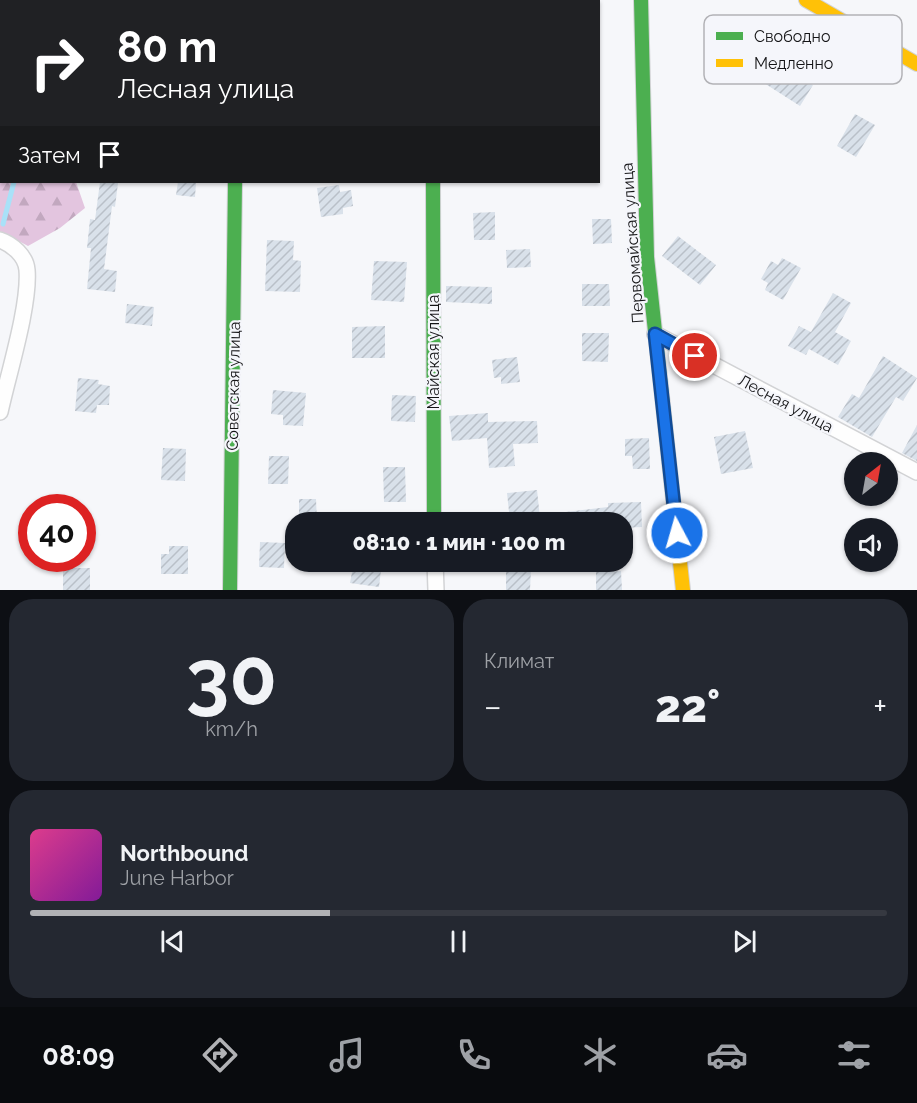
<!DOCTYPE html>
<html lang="ru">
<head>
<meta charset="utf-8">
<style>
  body { margin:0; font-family:Raleway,sans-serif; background:#242831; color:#f1f3f6; height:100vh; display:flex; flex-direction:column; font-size:22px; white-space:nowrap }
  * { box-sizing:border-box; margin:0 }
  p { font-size:20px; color:#9ea1a6 }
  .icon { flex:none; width:33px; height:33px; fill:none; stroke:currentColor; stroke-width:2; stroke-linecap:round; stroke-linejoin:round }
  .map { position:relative; height:590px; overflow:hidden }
  .panel { display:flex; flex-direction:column; gap:9px; padding:9px; background:#0d0f14; flex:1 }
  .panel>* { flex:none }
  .banner { position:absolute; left:0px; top:0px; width:600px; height:183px; box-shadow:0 2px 4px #0004; background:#202124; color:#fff; overflow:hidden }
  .needle { width:39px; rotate:31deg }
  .fabs { position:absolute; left:844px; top:452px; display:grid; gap:12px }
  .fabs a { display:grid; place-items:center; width:54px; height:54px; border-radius:50%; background:#171b24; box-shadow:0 2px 4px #0004; font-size:30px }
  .speed { position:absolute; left:18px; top:494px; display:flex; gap:12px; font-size:30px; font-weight:700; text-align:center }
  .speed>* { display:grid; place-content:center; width:78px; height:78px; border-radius:50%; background:#171b24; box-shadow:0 2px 4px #0004; line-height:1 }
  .speed .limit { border:9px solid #d22; background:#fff; color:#111 }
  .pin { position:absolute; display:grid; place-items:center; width:51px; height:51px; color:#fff; margin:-26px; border:3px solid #fff; border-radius:50%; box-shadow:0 2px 6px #0007 }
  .me { position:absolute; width:66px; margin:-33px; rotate:354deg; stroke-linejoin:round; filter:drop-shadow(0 0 4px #0008) }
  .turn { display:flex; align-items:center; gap:21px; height:126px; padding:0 18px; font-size:27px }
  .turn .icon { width:78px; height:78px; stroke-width:2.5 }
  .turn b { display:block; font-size:42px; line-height:51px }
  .then { display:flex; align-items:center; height:57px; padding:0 18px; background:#0003; gap:12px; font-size:22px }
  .big { font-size:45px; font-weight:800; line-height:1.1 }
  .panel .card { flex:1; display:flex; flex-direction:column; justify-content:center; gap:9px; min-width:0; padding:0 21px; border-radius:24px; background:#242831 }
  .panel .dial { align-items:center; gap:0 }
  .dial b { font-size:78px; line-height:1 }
  .song { display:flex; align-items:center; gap:18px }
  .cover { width:72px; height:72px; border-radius:9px; background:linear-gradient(135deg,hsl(330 70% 55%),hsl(290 70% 35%)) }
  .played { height:6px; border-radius:3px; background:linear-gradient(90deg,#b1b2b5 35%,#363941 35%) }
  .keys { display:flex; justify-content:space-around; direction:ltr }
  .heat { display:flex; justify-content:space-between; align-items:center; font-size:33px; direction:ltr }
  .panel .tiles { flex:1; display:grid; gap:9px; grid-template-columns:1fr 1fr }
  .card:last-child { grid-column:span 2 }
  .trip { position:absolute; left:285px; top:512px; width:348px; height:60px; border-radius:24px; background:#171b24; box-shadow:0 2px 4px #0004; font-weight:800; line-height:60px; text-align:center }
  .tab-bar { display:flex; height:96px; justify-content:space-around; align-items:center; background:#090b0e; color:#9ea1a6 }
  .tab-bar .icon { width:42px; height:42px }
  .tab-bar .selected { color:#b1b2b5 }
  .tab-bar b { font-size:27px; color:#f1f3f6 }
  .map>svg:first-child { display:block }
  .forest { fill:url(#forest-firs) }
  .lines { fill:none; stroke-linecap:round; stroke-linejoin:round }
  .stream { stroke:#a9e1f8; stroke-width:5 }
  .building { fill:url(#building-hatch) }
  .street-casing { stroke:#d2d3d5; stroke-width:18 }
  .fast-casing { stroke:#d2d3d5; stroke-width:16 }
  .slow-casing { stroke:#d2d3d5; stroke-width:16 }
  .street { stroke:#fefefe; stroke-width:15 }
  .fast { stroke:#4caf50; stroke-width:14 }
  .slow { stroke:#ffc107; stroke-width:14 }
  .route-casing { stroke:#114b97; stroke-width:15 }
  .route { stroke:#1a73e8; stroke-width:10 }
  .labels { text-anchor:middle; stroke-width:4.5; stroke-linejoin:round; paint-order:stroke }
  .street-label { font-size:16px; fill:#141416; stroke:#f5f6fb }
  .key { fill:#f5f6fb; stroke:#b2b2b6; stroke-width:1.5 }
  .key-label { font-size:16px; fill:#141416 }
</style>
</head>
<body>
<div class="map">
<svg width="917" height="590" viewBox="0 0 917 590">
  <defs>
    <pattern id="forest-firs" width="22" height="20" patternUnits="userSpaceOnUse" patternTransform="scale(1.5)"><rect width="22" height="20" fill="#e3c5df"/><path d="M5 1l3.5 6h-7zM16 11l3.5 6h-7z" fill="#c2a8bf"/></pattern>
    <pattern id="building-hatch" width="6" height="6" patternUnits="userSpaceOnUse" patternTransform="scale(1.5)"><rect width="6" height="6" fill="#d9e1ea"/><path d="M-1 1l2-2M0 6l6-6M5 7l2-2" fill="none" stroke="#b9c0c8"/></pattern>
  </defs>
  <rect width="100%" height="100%" fill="#f6f7fa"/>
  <!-- forest -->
  <path class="forest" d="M0,5L2,182H76L85,208L60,228L28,246L0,231Z"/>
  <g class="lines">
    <!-- stream -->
    <path class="stream" d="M18,0L19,2
      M3,224L14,182"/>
  </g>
  <!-- building -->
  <path class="building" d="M763,53L813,85L800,106L750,74Z
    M855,114L875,125L856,157L837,146Z
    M100,182L118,183L115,207L112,206L104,269L117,271L115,292L87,289L91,248H87L90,219L95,220Z
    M178,182L196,183L195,197L176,195Z
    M339,185L340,192L351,190L353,206L343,208V214L321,217L317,188Z
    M495,212V240H474L473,213Z
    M592,219H611L612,243L593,244Z
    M678,236L716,265L700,285L662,256Z
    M267,240L294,241L293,260L301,261L300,292L265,291Z
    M530,249L531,267L507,268L506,250Z
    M782,258L801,268L783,300L765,290L768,283L761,279L771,261L778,265Z
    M374,261L407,262L404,302L371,300Z
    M582,284H609L610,306H582Z
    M446,286L492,287V304L446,302Z
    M833,293L851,303L835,332L851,341L838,365L809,349L806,355L788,346L799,326L811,332Z
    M127,304L154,307L152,326L125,323Z
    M385,326V358H352V327Z
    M582,333H609L608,362L582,361Z
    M883,356L917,378L903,401L896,397L872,437L838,417L852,394L859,398Z
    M517,357L520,382L501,384V377L494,378L492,360Z
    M78,378L99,380L98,384L110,386L109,405H97L96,413L75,411Z
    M273,390L306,393L303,426L283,425V415L271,414Z
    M392,395L416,396L415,422L391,421Z
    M488,413V422L537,421L538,443L513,444L515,466L489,468L487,438L452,441L449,416Z
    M917,425V461L902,453Z
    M745,431L753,468L721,474L714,437Z
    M649,438L650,469H633L632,456H625V439Z
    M163,448L186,449L185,481L161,480Z
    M269,456H289L288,484H268Z
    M383,467H405L406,502H384Z
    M537,490L540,518L510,521L507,493Z
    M299,499H316L317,522H299Z
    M641,502L642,527L622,528V522H558L557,513L608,507V503Z
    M260,542L285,543L284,568L259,567Z
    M169,546H188V574H161V554H169Z
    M354,561H372L371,568L381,570L379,587L350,583Z
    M506,567L531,568L530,590H506Z
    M63,568H90V590H63Z
    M621,571L622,590H596V572Z"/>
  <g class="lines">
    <defs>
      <path id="street" d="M243,2V0
        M441,2V0
        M0,240C12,244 26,256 27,270C30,305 8,375 0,412
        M655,334L917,472
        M435,561L436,590"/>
      <path id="fast" d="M641,0L647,257L669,461
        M433,182L434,522
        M230,590L235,182"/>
      <path id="slow" d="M806,0L917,64
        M669,461L683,590"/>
    </defs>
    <!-- street casing -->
    <use href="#street" class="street-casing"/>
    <!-- fast casing -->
    <use href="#fast" class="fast-casing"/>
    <!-- slow casing -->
    <use href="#slow" class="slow-casing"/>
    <!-- street -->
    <use href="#street" class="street"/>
    <!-- fast -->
    <use href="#fast" class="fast"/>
    <!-- slow -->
    <use href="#slow" class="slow"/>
  </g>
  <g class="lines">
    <defs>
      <path id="route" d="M677,533L655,334L695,356"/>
    </defs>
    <!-- route casing -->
    <use href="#route" class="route-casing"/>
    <!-- route -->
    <use href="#route" class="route"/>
  </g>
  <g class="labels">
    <!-- street labels -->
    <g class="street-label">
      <text transform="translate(632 243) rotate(-94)" y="6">Первомайская улица</text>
      <text transform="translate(433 352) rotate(-90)" y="6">Майская улица</text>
      <text transform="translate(233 386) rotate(-89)" y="6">Советская улица</text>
      <text transform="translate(786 403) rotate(28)" y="6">Лесная улица</text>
    </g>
  </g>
  <!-- legend -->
  <rect x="704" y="15" width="198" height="69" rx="9" class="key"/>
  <rect x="716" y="32" width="27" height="8" fill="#4caf50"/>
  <rect x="716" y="59" width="27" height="8" fill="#ffc107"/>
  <g class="key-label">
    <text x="754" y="42">Свободно</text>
    <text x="754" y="69">Медленно</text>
  </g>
</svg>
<div class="fabs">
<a><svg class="needle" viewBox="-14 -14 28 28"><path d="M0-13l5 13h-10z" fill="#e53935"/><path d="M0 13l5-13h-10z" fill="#9ea1a6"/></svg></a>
<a><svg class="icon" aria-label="sound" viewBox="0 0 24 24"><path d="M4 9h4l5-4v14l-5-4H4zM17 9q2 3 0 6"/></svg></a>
</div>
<div class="speed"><div class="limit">40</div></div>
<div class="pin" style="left:695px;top:356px;background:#d93025"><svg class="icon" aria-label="arrive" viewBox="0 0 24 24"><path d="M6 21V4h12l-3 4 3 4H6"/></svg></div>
<svg class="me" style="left:677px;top:533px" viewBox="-20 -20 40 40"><circle r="17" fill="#1a73e8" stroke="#fff" stroke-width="3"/><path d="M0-11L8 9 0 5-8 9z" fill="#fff"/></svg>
<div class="trip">08:10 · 1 мин · 100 m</div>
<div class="banner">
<div class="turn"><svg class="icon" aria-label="right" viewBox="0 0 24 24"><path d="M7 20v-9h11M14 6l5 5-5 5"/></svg><div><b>80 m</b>Лесная улица</div></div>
<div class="then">Затем<svg class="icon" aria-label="arrive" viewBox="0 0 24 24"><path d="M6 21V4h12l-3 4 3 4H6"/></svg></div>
</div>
</div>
<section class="panel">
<div class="tiles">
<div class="card dial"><b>30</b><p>km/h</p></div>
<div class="card"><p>Климат</p>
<div class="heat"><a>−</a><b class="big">22°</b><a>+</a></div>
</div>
<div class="card">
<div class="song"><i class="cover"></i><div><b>Northbound</b><p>June Harbor</p></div></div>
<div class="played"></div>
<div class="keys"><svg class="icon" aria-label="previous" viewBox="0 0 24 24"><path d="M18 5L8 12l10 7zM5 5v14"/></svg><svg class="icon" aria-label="pause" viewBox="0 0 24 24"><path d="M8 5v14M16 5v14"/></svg><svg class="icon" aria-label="next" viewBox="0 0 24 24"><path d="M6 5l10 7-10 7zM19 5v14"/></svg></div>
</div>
</div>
</section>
<nav class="tab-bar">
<b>08:09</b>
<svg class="icon selected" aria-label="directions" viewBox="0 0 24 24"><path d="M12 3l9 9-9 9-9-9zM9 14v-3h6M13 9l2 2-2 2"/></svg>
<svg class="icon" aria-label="music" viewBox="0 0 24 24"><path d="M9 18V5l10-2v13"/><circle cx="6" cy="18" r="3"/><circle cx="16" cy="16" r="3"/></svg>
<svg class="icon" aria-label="phone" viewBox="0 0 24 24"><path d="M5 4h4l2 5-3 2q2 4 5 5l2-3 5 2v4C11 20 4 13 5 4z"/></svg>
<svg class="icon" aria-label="climate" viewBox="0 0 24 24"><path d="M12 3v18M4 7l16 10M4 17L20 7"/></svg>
<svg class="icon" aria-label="car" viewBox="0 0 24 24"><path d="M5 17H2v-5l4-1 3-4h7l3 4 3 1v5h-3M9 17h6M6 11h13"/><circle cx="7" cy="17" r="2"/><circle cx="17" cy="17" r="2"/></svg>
<svg class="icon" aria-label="filters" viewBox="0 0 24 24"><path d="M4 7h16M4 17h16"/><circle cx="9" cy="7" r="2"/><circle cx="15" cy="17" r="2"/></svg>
</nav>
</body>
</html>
